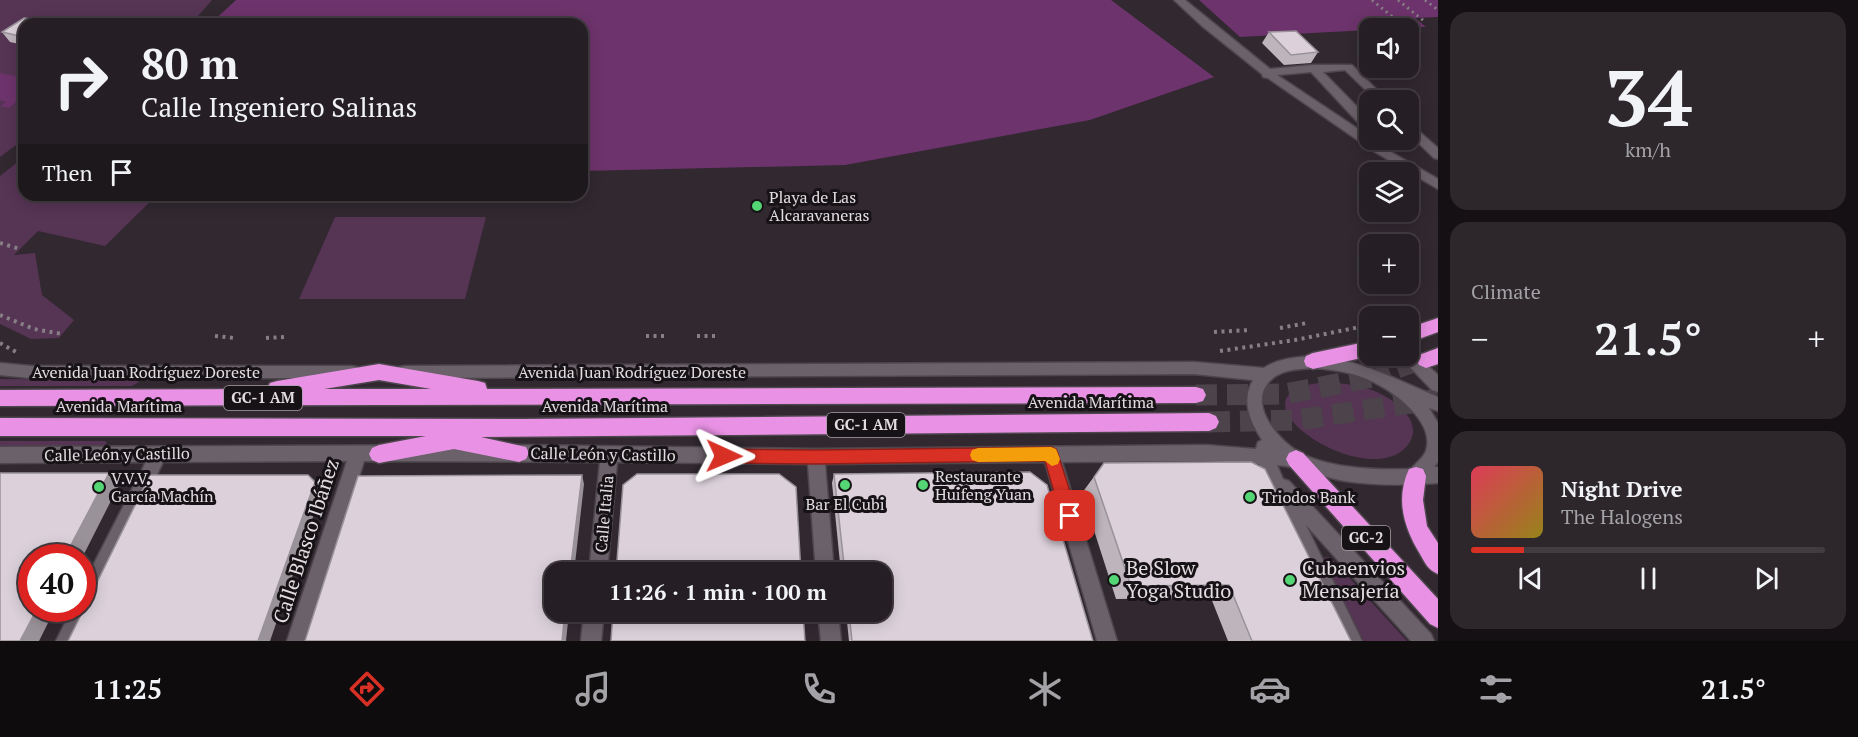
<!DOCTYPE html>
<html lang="en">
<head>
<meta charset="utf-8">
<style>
  body { margin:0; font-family:"PT Serif",serif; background:#2d272c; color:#f1f3f6; height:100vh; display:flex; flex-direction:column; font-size:22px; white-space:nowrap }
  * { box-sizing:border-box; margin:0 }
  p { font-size:20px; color:#a3a2a6 }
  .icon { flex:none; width:33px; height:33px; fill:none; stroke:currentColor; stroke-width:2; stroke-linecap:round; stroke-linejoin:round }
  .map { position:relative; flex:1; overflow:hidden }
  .panel { display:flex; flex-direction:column; gap:12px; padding:12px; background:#141014; width:420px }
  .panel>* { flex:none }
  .banner { position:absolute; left:18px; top:18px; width:570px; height:183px; border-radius:18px; box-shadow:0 3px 15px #0003,0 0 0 2px #423c41; background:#251e24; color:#f1f3f6; overflow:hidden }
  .tools { position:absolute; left:1359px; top:18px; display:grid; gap:12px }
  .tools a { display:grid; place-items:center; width:60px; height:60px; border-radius:12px; background:#251e24; box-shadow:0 3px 15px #0003,0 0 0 2px #423c41; font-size:30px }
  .speed { position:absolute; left:18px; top:544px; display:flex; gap:12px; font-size:30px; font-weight:700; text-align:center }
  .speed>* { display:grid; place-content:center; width:78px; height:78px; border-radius:50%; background:#251e24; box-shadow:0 3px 15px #0003,0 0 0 2px #423c41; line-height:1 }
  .speed .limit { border:9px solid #d22; background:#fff; color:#111 }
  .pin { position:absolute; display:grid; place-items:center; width:51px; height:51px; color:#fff; margin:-26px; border-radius:12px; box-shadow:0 3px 9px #0006 }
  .me { position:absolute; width:66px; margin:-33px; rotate:91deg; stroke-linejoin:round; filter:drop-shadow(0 0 4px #0008) }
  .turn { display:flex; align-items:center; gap:21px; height:126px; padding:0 24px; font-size:27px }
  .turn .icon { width:78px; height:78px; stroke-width:2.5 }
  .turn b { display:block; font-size:42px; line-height:51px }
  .then { display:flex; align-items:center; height:57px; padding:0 24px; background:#0003; gap:12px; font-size:22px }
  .big { font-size:45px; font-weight:600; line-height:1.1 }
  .panel .tile { flex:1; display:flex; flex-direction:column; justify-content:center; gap:9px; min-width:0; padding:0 21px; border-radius:18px; background:#2d272c }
  .panel .dial { align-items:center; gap:0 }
  .dial b { font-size:78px; line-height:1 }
  .song { display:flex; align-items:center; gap:18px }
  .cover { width:72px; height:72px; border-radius:9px; background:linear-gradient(135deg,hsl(350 70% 55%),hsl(50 70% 35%)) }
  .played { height:6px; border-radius:3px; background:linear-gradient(90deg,#d93025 15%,#423c41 15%) }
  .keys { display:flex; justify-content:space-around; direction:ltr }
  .heat { display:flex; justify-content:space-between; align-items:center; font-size:33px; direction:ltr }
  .trip { position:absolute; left:544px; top:562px; width:348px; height:60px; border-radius:18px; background:#251e24; box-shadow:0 3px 15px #0003,0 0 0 2px #423c41; font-weight:600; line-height:60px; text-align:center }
  .menu { display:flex; height:96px; justify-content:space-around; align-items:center; background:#0f0c0e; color:#a3a2a6 }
  .menu .icon { width:42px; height:42px }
  .menu .on { color:#d93025 }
  .menu b { font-size:27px; color:#f1f3f6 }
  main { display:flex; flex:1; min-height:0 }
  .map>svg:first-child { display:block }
  .green { fill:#563454 }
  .water { fill:#6d336c }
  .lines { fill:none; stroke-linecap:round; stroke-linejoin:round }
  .highway-tunnel-far1 { stroke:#4c434b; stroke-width:17; stroke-dasharray:17 8; stroke-linecap:butt }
  .highway-tunnel { stroke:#4c434b; stroke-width:21; stroke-dasharray:21 10; stroke-linecap:butt }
  .minor-casing { stroke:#4e464d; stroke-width:3 }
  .highway-casing { stroke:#4e464d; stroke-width:3 }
  .path-far1 { stroke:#867f85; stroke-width:3; stroke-dasharray:2 4; stroke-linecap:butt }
  .path { stroke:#867f85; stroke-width:4; stroke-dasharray:3 4.5; stroke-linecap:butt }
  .minor { fill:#6b616a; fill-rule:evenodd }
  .highway { fill:#e992e5; fill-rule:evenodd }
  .wall { fill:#bdb4bc }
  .shaded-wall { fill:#9a9299 }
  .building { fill:#dcd1db; stroke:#9a9299; stroke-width:1.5 }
  .route { fill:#d93025; stroke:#8d1f18; stroke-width:1.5 }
  .slow { fill:#f59e0b }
  .poi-dot { fill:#53d673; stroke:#161216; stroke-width:2 }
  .labels { text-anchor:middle; stroke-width:6; stroke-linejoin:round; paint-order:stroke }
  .shield { fill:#161216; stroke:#a6a0a5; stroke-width:1.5 }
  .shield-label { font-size:15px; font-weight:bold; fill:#e3dde2 }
  .poi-label { font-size:16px; fill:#e3dde2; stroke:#161216; text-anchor:start }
  .street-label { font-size:16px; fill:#e3dde2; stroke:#161216 }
  .near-street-label { font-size:20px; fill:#e3dde2; stroke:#161216 }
  .near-poi-label { font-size:20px; fill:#e3dde2; stroke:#161216; text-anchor:start }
</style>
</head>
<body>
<main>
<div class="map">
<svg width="1438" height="641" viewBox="0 0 1438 641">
  <rect width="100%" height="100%" fill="#312830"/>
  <!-- green -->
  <path class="green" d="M0,0H212L191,24H24V139L0,157Z
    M24,157V195H157L105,246L38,231L14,255L35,253L42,295L74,320L59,338L31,339L0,324V176Z
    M335,217H486L465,299H299Z
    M0,379L136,380L139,382L132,386H0Z
    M1327,382C1342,383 1357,385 1372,390C1393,398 1427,422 1407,446C1366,495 1212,391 1327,382Z
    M0,441H105L107,443L103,446L0,447Z
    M1329,557L1332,559L1407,641H1362L1321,558Z"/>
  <!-- water -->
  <path class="water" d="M236,0H1111L1214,77L1090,120L845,165L582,171V24H210Z
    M1199,0H1438V17L1415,18L1426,27L1370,28L1369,30L1240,37Z
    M0,73L24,78V104L16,102L9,108L1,106L6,102L0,100Z"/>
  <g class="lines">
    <!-- highway-tunnel-far1 -->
    <path class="highway-tunnel-far1" d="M1374,378L1426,360"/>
    <!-- highway-tunnel -->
    <path class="highway-tunnel" d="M1196,395L1285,394L1378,376
      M1209,422L1298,420L1438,399"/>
    <defs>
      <path id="minor" d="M1174,0H1185L1270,69L1313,65H1352L1387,100H1376L1345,70L1323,72L1370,120V132L1366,131L1311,72L1277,75L1370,137V140L1438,179V189L1375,152L1268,78L1263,77L1262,74L1202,26Z
        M1408,122L1438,148V159L1434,158L1408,133Z
        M1408,350L1413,352L1438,375V392L1432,390L1403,360L1400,356H1408Z
        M1315,356C1361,360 1397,380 1438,397V411L1429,408L1438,423V462L1434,467H1438V483C1407,485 1376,486 1345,481C1321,477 1301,467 1277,465L1283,479L1289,481L1431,634L1434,641H1411L1306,525L1362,641H1342L1259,464L1206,461L1062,462L1117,641H1097L1045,462L825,464L834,573H816L808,464L617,462L607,573H589L600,462L364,461L307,641H287L347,461L163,462L77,641H56L72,609H82V587L146,462L0,463V447L519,445L816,449L1206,445L1256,449L1258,442L1262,440C1250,421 1241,401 1253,380L1194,374L405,378L399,377L397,372L399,367L405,366L1194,362L1264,368C1279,358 1298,357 1315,356ZM1315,368C1333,370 1352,372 1369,380C1391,389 1436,421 1426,451C1423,458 1416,463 1411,469C1376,470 1334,469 1302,454C1281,443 1248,407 1268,383C1279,369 1299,369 1315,368Z
        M0,363L31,366H351L357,367L359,372L357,377L351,378H31L0,375Z
        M584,612H604L601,641H581Z
        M818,612H838L841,641H821Z"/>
      <path id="highway" d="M1438,318V332L1408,343V328Z
        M1370,341V356L1313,369L1306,366L1304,361L1306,356L1313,353Z
        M1438,348V364L1426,368L1419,365L1417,360L1419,355Z
        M379,364L478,381L485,383L487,389L1196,387L1203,389L1206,395L1203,401L1196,403L0,406V390L267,389L270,383L277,381ZM379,380L431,389H324Z
        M1209,413L1216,416L1219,422L1216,428L1209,431L481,437L526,447L529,453L526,459L519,462L454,449L379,463L372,460L369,454L372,448L379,445L426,436H0V418L523,419Z
        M1296,450L1303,453L1438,599V628L1430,624L1289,465L1286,459L1289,453Z
        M1416,467L1423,469L1426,476L1423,500L1427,526L1438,543V574C1428,570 1425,563 1420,554C1404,528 1395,499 1409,469Z"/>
    </defs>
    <!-- minor casing -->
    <use href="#minor" class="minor-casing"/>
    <!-- highway casing -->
    <use href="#highway" class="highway-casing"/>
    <!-- path-far1 -->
    <path class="path-far1" d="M1372,0L1406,28
      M1398,0L1424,21
      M1425,0L1438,10"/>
    <!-- path -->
    <path class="path" d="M0,243L20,249
      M0,315L34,329L62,334
      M1280,328L1307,323
      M1214,332L1250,330
      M215,336L234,338
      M646,336H665
      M697,336H718
      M266,338L285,337
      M0,343L16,352
      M1220,351L1295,340L1370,325"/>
    <!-- minor -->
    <use href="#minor" class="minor"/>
    <!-- highway -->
    <use href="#highway" class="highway"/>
  </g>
  <!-- wall -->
  <path class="wall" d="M24,24V45L10,42L2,32Z
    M1269,32L1318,52L1311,63L1284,65L1262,43Z
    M1104,463L1351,641H1228L1211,598L1116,599L1082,493Z
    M834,474L1093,641H849L846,612H882V573H841L832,483Z"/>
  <!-- shaded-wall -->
  <path class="shaded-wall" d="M109,473L120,483L82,558H64Z
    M582,475L584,484L574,573H570Z
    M315,482L322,491L270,641H258Z
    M37,609H55L39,641H20Z
    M565,612H569L566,641H562Z"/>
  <!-- building -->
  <path class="building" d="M24,18L63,24H24V37L2,32Z
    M1296,31L1318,52L1291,55L1269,32Z
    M1251,462L1265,469L1351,641H1252L1229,585L1131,586L1094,477L1104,463Z
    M1030,472L1047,485L1093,641H852L849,612H882V573H845L834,474Z
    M0,473H109L64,558H32V609H37L20,641H0Z
    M637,474H779L796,487L801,573H616L623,485Z
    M150,475H308L315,482L258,641H68Z
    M582,475L570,573H555V612H565L562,641H305L358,476Z
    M613,612H803L805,641H611Z"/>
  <!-- route -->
  <path class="route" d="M1051,447L1056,449L1058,454L1078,516L1075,521L1070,524L1064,521L1061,516L1045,461L816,464L724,463L718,461L716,456L718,451L724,449L816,450Z"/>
  <!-- slow -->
  <path class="slow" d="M1051,447L1056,449L1060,459L1058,464L1052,466L1045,461L978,462L972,460L970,455L972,450L978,448Z"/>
  <!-- markers -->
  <g class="poi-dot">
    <circle cx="757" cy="206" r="6"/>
    <circle cx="845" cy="485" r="6"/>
    <circle cx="923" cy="485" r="6"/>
    <circle cx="99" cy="487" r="6"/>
    <circle cx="1250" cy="497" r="6"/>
    <circle cx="1114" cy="580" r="6"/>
    <circle cx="1290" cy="580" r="6"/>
  </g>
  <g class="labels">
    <!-- shield labels -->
    <g class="shield">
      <rect x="224" y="386" width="78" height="24" rx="4.5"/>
      <rect x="827" y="413" width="78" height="24" rx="4.5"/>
      <rect x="1342" y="526" width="48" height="24" rx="4.5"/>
    </g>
    <g class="shield-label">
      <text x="263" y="403">GC-1 AM</text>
      <text x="866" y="430">GC-1 AM</text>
      <text x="1366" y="543">GC-2</text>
    </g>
    <!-- poi labels -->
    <g class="poi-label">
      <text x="769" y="203">Playa de Las<tspan x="769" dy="18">Alcaravaneras</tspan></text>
      <text x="935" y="482">Restaurante<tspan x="935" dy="18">Huifeng Yuan</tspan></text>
      <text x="111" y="484">V.V.V.<tspan x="111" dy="18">García Machín</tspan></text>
      <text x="1262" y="503">Triodos Bank</text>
      <text x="845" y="510" text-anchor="middle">Bar El Cubi</text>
    </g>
    <!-- street labels -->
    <g class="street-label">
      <text x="146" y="378">Avenida Juan Rodríguez Doreste</text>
      <text x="632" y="378">Avenida Juan Rodríguez Doreste</text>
      <text x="1091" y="408">Avenida Marítima</text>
      <text x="119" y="412">Avenida Marítima</text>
      <text x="605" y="412">Avenida Marítima</text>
      <text transform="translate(117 454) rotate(-1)" y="6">Calle León y Castillo</text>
      <text transform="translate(603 454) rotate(1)" y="6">Calle León y Castillo</text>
      <text transform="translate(604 514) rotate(-85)" y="6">Calle Italia</text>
    </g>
    <!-- near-street labels -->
    <g class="near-street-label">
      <text transform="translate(306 541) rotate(-72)" y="7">Calle Blasco Ibáñez</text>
    </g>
    <!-- near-poi labels -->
    <g class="near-poi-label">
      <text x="1126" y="575">Be Slow<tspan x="1126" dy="23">Yoga Studio</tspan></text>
      <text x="1302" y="575">Cubaenvios<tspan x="1302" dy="23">Mensajería</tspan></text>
    </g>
  </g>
</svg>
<div class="tools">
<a><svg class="icon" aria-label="sound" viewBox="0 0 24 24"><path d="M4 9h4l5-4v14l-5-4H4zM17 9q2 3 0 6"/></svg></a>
<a><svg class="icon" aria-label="search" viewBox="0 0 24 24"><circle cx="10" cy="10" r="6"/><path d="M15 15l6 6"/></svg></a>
<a><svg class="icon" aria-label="layers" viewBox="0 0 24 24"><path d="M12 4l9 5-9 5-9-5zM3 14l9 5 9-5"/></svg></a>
<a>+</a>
<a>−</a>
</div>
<div class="speed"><div class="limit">40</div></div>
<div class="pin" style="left:1070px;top:516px;background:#d93025"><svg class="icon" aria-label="arrive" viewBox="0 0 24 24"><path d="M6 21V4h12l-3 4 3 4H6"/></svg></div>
<svg class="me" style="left:724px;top:456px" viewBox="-20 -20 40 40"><path d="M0-17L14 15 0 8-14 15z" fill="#d93025" stroke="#fff" stroke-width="4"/></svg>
<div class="trip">11:26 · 1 min · 100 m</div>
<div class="banner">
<div class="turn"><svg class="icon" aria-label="right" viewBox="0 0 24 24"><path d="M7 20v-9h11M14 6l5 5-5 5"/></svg><div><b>80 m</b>Calle Ingeniero Salinas</div></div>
<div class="then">Then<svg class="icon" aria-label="arrive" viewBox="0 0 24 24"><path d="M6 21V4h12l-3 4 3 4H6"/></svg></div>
</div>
</div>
<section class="panel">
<div class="tile dial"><b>34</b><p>km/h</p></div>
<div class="tile"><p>Climate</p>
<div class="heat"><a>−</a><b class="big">21.5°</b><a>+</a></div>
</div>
<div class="tile">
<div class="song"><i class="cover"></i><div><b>Night Drive</b><p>The Halogens</p></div></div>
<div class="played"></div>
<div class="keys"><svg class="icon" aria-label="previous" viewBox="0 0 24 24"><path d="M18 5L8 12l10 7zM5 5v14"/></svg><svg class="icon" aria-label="pause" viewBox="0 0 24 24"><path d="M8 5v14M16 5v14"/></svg><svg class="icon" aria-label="next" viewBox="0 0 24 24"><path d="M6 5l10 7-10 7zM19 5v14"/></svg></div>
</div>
</section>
</main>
<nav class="menu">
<b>11:25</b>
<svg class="icon on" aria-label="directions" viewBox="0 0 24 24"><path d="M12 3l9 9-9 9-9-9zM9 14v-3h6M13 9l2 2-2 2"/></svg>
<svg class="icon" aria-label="music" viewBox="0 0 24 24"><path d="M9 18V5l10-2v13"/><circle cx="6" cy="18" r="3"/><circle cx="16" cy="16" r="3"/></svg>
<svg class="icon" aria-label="phone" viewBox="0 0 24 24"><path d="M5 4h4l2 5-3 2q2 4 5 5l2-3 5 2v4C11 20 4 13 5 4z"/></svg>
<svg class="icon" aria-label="climate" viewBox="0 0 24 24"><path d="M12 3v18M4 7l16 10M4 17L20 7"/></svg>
<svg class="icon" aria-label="car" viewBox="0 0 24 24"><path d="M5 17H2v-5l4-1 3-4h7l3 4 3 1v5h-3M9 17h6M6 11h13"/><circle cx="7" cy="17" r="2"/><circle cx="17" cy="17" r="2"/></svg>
<svg class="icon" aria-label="filters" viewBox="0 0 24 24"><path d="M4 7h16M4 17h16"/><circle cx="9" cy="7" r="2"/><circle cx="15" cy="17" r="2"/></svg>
<b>21.5°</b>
</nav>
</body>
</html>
